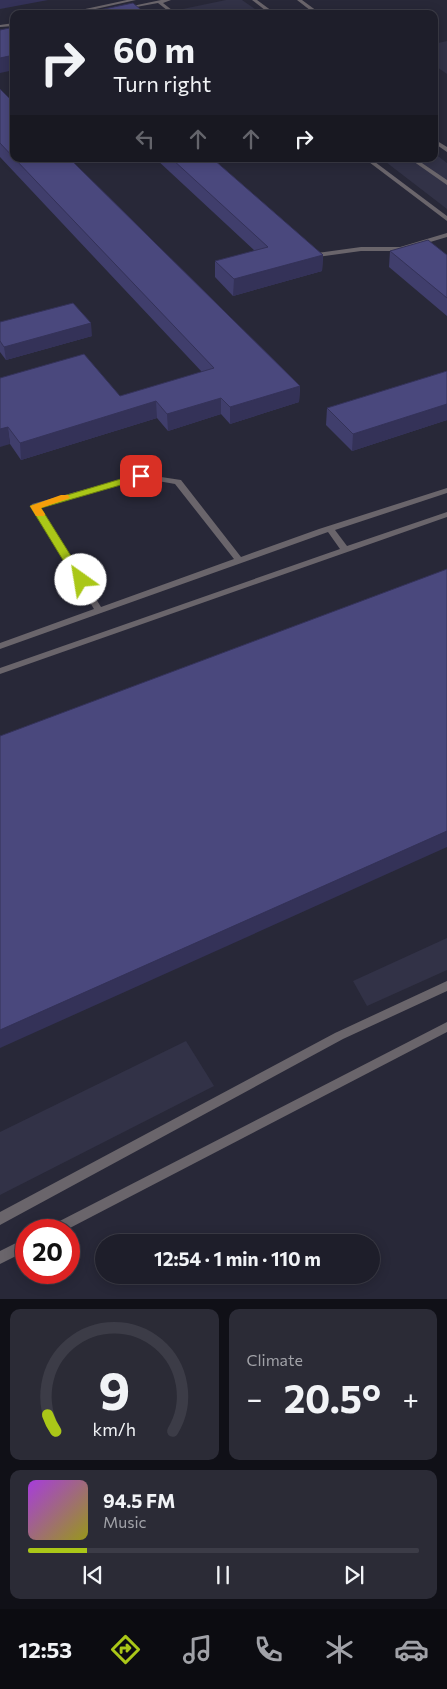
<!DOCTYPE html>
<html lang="en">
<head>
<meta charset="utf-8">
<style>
  body { margin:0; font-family:Commissioner,sans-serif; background:#2b2b36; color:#f1f3f6; height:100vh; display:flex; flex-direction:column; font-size:19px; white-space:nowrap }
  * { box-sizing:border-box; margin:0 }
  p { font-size:16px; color:#a1a2a8 }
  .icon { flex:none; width:28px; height:28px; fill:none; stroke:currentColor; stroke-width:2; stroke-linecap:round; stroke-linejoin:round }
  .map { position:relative; height:1299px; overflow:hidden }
  .panel { display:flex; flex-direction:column; gap:10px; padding:10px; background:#101017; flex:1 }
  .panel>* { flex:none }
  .top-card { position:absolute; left:10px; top:10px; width:428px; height:152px; border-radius:10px; box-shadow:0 2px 12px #0003,0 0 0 1px #3c3c47; background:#1e1e2a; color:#f1f3f6; overflow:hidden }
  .speed { position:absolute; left:15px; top:1219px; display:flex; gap:10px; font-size:25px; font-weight:700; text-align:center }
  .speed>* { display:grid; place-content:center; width:65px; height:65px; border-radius:50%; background:#1e1e2a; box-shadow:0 2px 12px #0003,0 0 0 1px #3c3c47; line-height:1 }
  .speed .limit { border:8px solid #d22; background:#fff; color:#111 }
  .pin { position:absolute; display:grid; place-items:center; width:42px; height:42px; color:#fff; margin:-21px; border-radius:10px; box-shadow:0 2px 8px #0006 }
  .me { position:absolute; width:55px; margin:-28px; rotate:328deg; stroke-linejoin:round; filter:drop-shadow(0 0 4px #0008) }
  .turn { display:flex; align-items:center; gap:18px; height:105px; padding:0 20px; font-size:22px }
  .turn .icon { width:65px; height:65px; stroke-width:2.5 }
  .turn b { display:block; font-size:35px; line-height:42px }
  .lanes { display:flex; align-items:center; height:48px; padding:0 20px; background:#0003; justify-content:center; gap:25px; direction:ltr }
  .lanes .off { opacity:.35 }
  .big { font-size:38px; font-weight:700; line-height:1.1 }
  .panel .widget { flex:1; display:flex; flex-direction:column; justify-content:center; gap:8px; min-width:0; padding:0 18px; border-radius:10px; background:#2b2b36 }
  .panel .dial { align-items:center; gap:0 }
  .dial svg { height:130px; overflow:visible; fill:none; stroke:#3c3c47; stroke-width:7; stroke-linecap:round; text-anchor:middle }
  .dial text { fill:#f1f3f6; stroke:none }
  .song { display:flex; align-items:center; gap:15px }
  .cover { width:60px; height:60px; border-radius:8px; background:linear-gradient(135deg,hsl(280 70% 55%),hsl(60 70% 35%)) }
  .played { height:5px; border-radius:2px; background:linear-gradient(90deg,#aac718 15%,#3c3c47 15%) }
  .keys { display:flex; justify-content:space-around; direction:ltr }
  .heat { display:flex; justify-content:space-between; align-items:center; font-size:28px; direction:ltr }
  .panel .tiles { flex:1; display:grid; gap:10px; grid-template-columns:1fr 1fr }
  .widget:last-child { grid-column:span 2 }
  .trip { position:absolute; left:95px; top:1234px; width:285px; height:50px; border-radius:25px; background:#1e1e2a; box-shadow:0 2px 12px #0003,0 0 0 1px #3c3c47; font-weight:700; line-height:50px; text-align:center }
  .tab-bar { display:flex; height:80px; justify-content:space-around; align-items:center; background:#0c0c11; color:#a1a2a8 }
  .tab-bar .icon { width:35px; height:35px }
  .tab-bar .active { color:#aac718 }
  .tab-bar b { font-size:22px; color:#f1f3f6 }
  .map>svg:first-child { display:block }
  .built { fill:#323247 }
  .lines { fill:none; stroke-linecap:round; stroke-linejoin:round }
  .service { fill:#6a656b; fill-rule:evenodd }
  .wall { fill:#403e6c }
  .shaded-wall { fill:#343258 }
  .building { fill:#4a487d; stroke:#343258 }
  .route { fill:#aac718; stroke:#6e8110 }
  .slow { fill:#f59e0b }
</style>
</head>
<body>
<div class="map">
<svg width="447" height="1299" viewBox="0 0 447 1299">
  <rect width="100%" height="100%" fill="#282838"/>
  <!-- built -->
  <path class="built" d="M226,0H242L262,14H183L178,10Z
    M447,41V74L434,65V44Z
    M434,153L447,163V209L382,159H434Z
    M447,938V970L367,1006L353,981Z
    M186,1041L214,1086L0,1195V1132Z"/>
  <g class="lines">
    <!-- service -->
    <path class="service" d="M127,0H136L73,14H62Z
      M161,0H171L163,3L177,14H172L158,3L125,9L123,8Z
      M252,0H257L276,14H270Z
      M297,0H302L321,14H315Z
      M14,23V26L0,27V25Z
      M434,139L447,147V152L434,143Z
      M365,159H371L447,216V221Z
      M410,159H416L447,180V185Z
      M447,233V237L400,251H361L310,258L307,256L310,254L361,247H400Z
      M141,474L181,480L241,557L319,529L447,488V493L335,530L347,546L447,512V517L0,674V668L340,549L328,532L0,649V643L94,609L31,506L32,504ZM141,478L175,484L234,559L101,607L40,507Z
      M447,981V991L343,1039L0,1225V1212L335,1033Z
      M447,1022V1032L66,1230H48L50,1226Z
      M26,1238V1251L0,1264V1251Z"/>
  </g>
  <!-- wall -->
  <path class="wall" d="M0,89L14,103V159H70L300,386L299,402L230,424L221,414L168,431L157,418L21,460L10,444L0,378L120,396L202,372L0,157Z
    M156,159H213L323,255L322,271L233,296L215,277V261L255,251Z
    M390,251L447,255V316L389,267Z
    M0,322L92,336L6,360L0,352Z
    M447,371V420L352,451L326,425L327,408Z"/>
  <!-- shaded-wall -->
  <path class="shaded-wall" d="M0,0H48L0,9Z
    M14,55V70L0,73V58Z
    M323,255L322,271L233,296L234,279Z
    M91,323L92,336L6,360L4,347Z
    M300,386L299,402L230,424V407Z
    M221,398V414L168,431L167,414Z
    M156,401L157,418L21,460L20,443Z
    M447,404V420L352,451L353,434Z
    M8,427L10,444L0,447V429Z
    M447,831V847L0,1048V1030Z"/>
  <!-- building -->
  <path class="building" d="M133,3L146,14H80Z
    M14,27V55L0,58V30Z
    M0,89L14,103V158L0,143Z
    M15,159H70L300,386L230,407L221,398L167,414L156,401L20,443L8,427L0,429V378L84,354L120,396L214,368Z
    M172,159H213L323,255L234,279L215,261L268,247Z
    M428,240L447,255V298L390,251Z
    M73,303L91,323L4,347L0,341V322Z
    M447,371V404L353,434L327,408Z
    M447,569V831L0,1030V736Z"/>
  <!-- route -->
  <path class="route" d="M141,473L145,474V478L41,508L86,580L81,584L77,583L30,506Z"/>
  <!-- slow -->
  <path class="slow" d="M61,495H68L70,498L41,508L45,514L44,516H36L30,506Z"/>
</svg>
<div class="speed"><div class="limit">20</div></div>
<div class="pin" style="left:141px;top:476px;background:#d93025"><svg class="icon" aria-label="arrive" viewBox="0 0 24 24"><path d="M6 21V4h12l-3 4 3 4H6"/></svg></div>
<svg class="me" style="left:81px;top:580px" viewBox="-20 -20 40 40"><circle r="19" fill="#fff"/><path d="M0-13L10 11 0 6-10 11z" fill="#aac718"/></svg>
<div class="trip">12:54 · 1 min · 110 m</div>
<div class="top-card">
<div class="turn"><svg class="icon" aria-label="right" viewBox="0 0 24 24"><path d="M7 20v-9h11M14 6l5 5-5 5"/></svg><div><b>60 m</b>Turn right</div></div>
<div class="lanes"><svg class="icon off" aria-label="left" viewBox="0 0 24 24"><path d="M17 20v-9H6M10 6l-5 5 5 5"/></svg><svg class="icon off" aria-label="ahead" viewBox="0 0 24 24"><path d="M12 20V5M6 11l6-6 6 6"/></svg><svg class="icon off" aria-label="ahead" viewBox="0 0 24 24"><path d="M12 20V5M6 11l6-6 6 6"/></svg><svg class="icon" aria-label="right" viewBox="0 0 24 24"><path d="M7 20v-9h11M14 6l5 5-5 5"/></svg></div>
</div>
</div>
<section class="panel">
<div class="tiles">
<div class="widget dial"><svg viewBox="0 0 100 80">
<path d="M14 69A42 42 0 1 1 86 69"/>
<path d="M14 69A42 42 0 0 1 9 59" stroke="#aac718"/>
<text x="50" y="56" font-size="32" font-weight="700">9</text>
<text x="50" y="72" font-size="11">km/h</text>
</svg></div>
<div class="widget"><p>Climate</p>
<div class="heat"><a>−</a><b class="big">20.5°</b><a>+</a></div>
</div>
<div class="widget">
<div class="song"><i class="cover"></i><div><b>94.5 FM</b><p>Music</p></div></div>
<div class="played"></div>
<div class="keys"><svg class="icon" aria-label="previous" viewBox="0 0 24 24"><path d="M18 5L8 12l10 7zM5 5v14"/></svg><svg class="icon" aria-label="pause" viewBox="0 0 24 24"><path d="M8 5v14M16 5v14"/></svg><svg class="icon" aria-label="next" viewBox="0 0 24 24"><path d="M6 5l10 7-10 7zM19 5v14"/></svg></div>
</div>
</div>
</section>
<nav class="tab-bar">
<b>12:53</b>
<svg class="icon active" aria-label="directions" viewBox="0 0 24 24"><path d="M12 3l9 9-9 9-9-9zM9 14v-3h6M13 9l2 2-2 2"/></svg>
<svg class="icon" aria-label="music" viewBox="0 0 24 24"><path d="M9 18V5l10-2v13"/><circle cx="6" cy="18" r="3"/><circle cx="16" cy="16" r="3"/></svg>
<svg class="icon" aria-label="phone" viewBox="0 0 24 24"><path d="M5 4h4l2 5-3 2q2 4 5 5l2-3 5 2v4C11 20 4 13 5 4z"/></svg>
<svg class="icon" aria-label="climate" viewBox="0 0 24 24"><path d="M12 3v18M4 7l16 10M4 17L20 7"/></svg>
<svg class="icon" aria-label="car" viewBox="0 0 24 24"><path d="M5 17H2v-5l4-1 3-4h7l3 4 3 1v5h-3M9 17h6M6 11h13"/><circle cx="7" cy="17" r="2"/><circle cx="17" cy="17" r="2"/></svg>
</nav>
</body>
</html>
